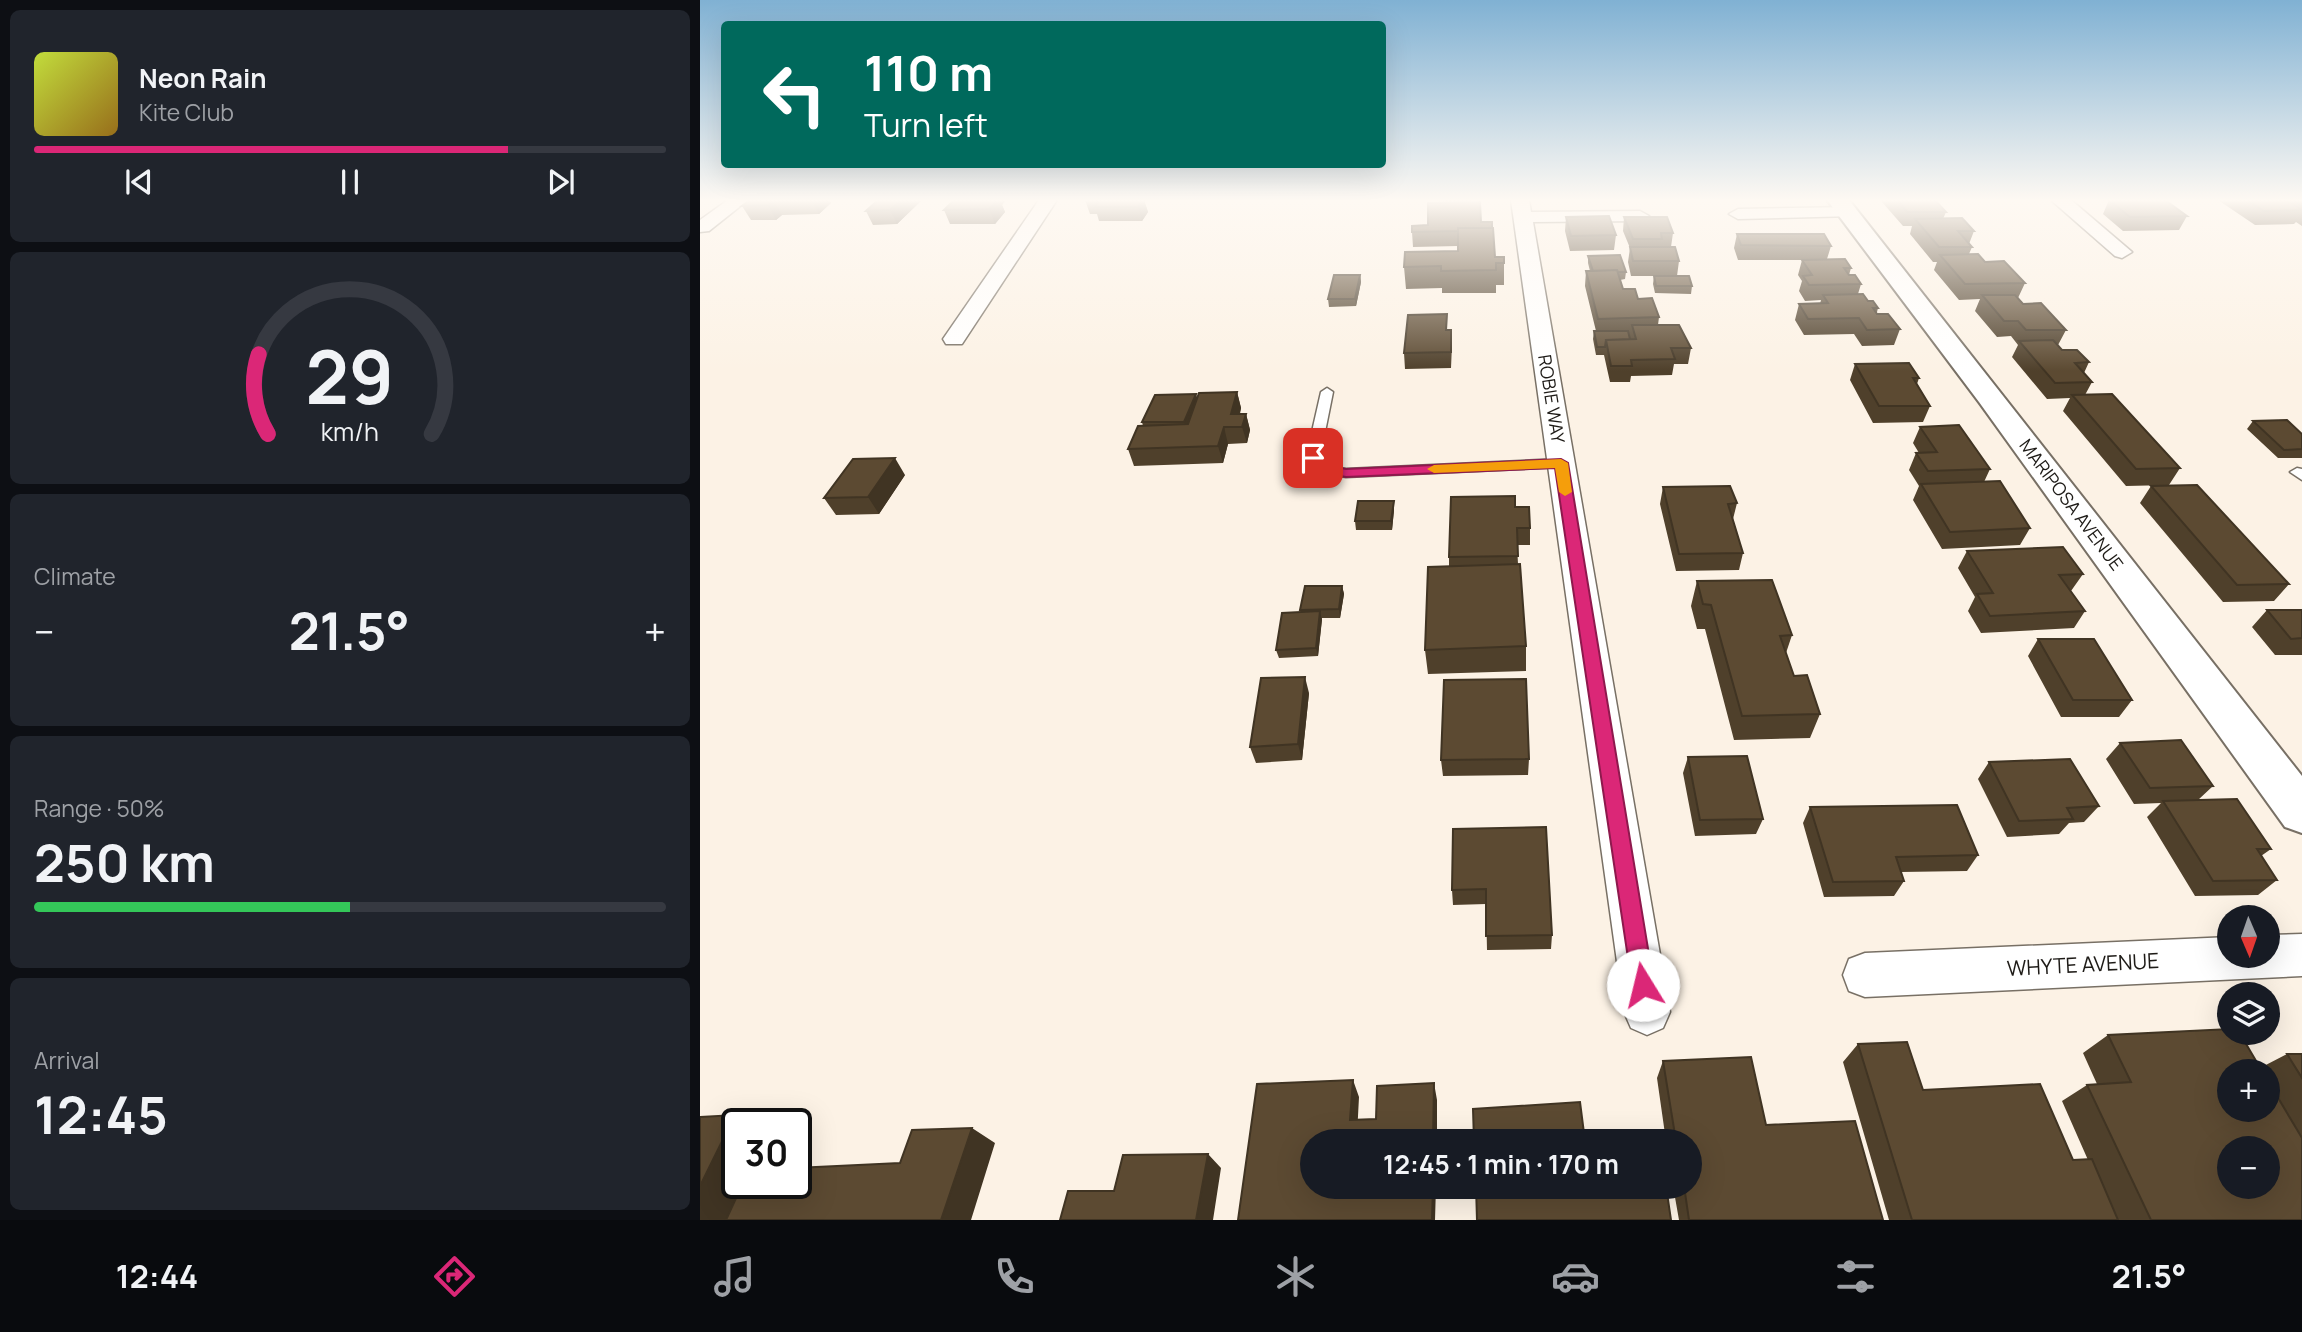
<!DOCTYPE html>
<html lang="en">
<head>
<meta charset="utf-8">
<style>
  body { margin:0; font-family:Manrope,sans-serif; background:#20242c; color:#f1f3f6; height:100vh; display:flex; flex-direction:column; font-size:26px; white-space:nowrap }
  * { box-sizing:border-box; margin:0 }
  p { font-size:23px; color:#9ea1a6 }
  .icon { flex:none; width:38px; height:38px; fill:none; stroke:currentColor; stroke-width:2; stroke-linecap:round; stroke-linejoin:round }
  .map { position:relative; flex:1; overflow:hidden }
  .details { display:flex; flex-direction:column; gap:10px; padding:10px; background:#0d0f14; width:700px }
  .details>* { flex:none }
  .banner { position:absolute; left:21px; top:21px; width:665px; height:147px; border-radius:7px; box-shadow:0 7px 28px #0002; background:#00695c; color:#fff; overflow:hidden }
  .needle { width:46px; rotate:178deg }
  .buttons { position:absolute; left:1517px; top:905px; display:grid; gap:14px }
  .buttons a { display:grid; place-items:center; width:63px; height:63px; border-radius:50%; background:#171b24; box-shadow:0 7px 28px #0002; font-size:35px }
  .speed { position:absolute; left:21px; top:1108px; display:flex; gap:14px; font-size:35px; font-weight:700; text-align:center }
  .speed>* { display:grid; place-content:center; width:91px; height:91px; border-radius:50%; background:#171b24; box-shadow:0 7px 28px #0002; line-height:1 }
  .speed .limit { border:4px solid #111; border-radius:10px; background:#fff; color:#111 }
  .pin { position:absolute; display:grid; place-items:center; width:60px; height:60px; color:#fff; margin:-30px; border-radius:14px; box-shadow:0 4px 10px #0006 }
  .me { position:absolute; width:77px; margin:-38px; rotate:351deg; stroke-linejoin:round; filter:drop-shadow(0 0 5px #0008) }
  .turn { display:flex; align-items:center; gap:24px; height:147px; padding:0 28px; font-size:32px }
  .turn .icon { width:91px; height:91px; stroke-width:2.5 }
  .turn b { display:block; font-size:49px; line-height:60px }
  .big { font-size:52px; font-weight:700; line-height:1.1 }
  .details .card { flex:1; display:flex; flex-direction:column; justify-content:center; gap:10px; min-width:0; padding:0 24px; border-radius:10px; background:#20242c }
  .details .dial { align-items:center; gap:0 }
  .dial svg { height:182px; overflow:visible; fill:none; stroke:#363941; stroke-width:7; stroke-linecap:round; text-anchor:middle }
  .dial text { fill:#f1f3f6; stroke:none }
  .song { display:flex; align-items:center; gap:21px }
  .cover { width:84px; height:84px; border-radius:10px; background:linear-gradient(135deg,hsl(70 70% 55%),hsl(40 70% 35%)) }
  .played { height:7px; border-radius:4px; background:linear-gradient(90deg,#db2777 75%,#363941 75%) }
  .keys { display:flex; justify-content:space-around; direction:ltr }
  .heat { display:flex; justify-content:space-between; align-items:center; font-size:38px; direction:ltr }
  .charge { height:10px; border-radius:5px; background:linear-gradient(90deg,#34c759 50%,#363941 0) }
  .trip { position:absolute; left:600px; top:1129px; width:402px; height:70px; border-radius:35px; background:#171b24; box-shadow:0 7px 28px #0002; font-weight:700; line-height:70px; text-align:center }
  .dock { display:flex; height:112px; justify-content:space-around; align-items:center; background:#090b0e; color:#9ea1a6 }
  .dock .icon { width:49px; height:49px }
  .dock .current { color:#db2777 }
  .dock b { font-size:32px; color:#f1f3f6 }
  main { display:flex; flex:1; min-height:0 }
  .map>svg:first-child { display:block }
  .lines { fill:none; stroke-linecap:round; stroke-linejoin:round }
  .lane-casing { stroke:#787065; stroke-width:3 }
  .street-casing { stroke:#787065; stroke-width:3 }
  .secondary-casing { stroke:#787065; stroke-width:4 }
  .lane { fill:#fff; fill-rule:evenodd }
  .street { fill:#fff; fill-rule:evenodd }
  .secondary { fill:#fff; fill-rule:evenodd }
  .wall { fill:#4f402b; fill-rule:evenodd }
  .shaded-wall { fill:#403423 }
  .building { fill:#5c4a32; stroke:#403423; stroke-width:2; fill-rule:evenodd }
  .route { fill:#db2777; stroke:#8e194d; stroke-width:2 }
  .slow { fill:#f59e0b }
  .labels { text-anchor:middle; stroke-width:7; stroke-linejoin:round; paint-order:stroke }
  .street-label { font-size:18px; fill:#1e1b17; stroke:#fff }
  .near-street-label { font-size:21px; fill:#1e1b17; stroke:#fff }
</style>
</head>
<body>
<main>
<section class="details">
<div class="card">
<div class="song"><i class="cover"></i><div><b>Neon Rain</b><p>Kite Club</p></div></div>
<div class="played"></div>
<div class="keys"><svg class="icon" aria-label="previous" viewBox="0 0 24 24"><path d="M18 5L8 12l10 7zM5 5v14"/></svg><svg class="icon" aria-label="pause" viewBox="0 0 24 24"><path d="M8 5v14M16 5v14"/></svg><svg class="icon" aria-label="next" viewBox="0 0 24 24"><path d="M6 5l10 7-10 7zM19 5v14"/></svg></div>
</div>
<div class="card dial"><svg viewBox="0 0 100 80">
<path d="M14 69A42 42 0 1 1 86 69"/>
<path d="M14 69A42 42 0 0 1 10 34" stroke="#db2777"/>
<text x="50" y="56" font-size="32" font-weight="700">29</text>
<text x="50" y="72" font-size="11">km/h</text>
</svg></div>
<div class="card"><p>Climate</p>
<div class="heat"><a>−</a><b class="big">21.5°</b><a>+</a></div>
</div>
<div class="card"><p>Range · 50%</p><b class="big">250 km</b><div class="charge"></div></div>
<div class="card"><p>Arrival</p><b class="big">12:45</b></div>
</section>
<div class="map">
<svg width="1602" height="1220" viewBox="0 0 1602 1220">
  <rect width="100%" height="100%" fill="#fcf2e5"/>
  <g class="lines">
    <defs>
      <path id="lane" d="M627,388L633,392L620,457L631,467L646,469L861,459L868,463L861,467L646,477L622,473L606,458L621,392Z
        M1597,468L1602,469V480L1590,472Z"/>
      <path id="street" d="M28,200H48L9,231L0,232V220Z
        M339,200H357L262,344H246L243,339Z
        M811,200H829L831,212L940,211L949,216L940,221L833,222L970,1012L963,1028L947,1035L931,1028L924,1012Z
        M1351,200H1371L1432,252L1422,258L1415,256Z
        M1148,207L1154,208L1157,212L1154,216L1038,219L1029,214L1038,209Z
        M1602,934V976L1165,997L1149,991L1143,975L1149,959L1165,953L1530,937V956H1568V935Z"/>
      <path id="secondary" d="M1127,200H1149L1602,776V833L1585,827L1279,402Z"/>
    </defs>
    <!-- lane casing -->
    <use href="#lane" class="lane-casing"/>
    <!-- street casing -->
    <use href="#street" class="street-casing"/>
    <!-- secondary casing -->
    <use href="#secondary" class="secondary-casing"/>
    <!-- lane -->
    <use href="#lane" class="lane"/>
    <!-- street -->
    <use href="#street" class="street"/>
    <!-- secondary -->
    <use href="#secondary" class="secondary"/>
  </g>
  <!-- wall -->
  <path class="wall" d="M50,200H129L131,203L119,214L82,215L76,220H51L42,206Z
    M222,200L197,224L173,225L166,211Z
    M385,200H444L448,212L442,221H399L397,214H390Z
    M743,200H771V201H743Z
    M1182,200H1235L1246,212L1243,219L1274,231L1269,244L1272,247L1269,254L1325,283L1318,298L1323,304L1366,330L1358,345L1362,350L1389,362L1384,373L1392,382L1385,395L1480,468L1469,485L1426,486L1363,411L1370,398L1347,399L1312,357L1318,345L1311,336L1297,337L1275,311L1280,299L1259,300L1234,270L1237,262H1233L1210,234L1212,226H1203L1182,202Z
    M1409,200L1487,216L1479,230L1423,231L1403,214Z
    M1518,200H1602V226L1596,222L1594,224L1555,225Z
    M305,201L302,205L305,212L295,224H250L244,210Z
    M866,217L916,235L914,250L870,251L865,231Z
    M924,217L973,233L971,247L979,261L977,276H931L928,262L930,248L923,231Z
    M781,222L795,257L804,263V285H796V293H742V288L706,289L704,267L758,251V246L713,247L712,232Z
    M1037,234L1131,246L1127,259L1151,268L1149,275L1161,284L1158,294L1178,308L1177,312V314L1200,329L1194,345L1162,346L1154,334L1104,335L1095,320L1099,304H1120L1121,300L1105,301L1099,291L1102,281L1098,275L1102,260H1038L1034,248Z
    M888,256L926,272L925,279L920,280L923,289L938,299L959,317L958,325L991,348L988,364H974L972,375L931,376L930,382H910L904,355H896L893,339L894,331H896L885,286L886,271H890L888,263Z
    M660,275L661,282L656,306L629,307L628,299Z
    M954,276L992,286L991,294L955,293L953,284Z
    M747,314V330L752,345L751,368L705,369L704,353Z
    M1155,364L1219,378L1217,384L1230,406L1223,422L1173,423L1150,380Z
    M537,392L541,408L540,414H546L550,430L547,443L528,444L523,463L434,466L428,449L443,426L442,422L497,398Z
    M1553,421L1602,434V458H1578L1547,429Z
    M1220,427L1290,469L1284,482L1330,528L1320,545L1242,549L1213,500L1219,486L1209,470L1216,453H1219L1213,443Z
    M205,475L179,514L136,515L124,498Z
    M1451,486L1589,584L1574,601L1523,602L1440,503Z
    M963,487L1037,503L1033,519L1043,553L1039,570L976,571L960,504Z
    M694,501V510L692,530H656L655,521Z
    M815,507L830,528V545H817L818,564L826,646V671L728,674L725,650L749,566V557Z
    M1267,551L1383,574L1371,591L1385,611L1374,628L1281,633L1268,611L1275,597L1258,568Z
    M997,581L1092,635L1086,653L1094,676L1120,714L1110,738L1034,740L1005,629H997L991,606Z
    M642,586L644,594L640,618H622L618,656L579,658L576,650L601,612L600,610Z
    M1567,610H1602V655H1575L1552,627Z
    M1338,639L1432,700L1419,717H1361L1328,656Z
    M609,693L602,760L556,763L550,747Z
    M1420,743L1513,786L1498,800L1571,849L1561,856L1577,880L1558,895L1495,896L1447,817L1461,803L1434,804L1406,759Z
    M988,757L1063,819L1056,834L995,836L983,773Z
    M829,759L828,775L743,776L741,760Z
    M1289,762L1399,806L1384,822L1369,823L1359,834L1307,837L1278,779Z
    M1110,807L1278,855L1267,871L1201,872L1204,881L1194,896L1124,897L1103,823Z
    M753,829L852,935L851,949L787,950L786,904L753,905L752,890Z
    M1408,1035L1560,1068L1587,1054H1602V1220H1189L1143,1062L1158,1044L1223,1090L1373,1160H1388L1362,1101L1387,1085L1397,1084L1383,1053ZM1530,1071H1568V1110Z
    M963,1061L1066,1125L1183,1220H979L973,1186H990V1141H966L957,1078Z"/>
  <!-- shaded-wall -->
  <path class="shaded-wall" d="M111,200H129L131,203L119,214Z
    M201,200H222L197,224L190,210Z
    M290,200H305V201L302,205L305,212L295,224L289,209Z
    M433,200H444L448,212L442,221L438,207Z
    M74,201L82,215L76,220L68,205Z
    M660,275L661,282L656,306L655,299Z
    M537,392L541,408L536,427L531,414Z
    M496,394L501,410L489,439L484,422Z
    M546,414L550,430L547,443L542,427Z
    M524,427L528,444L523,463L518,446Z
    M195,458L205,475L179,514L168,497Z
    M694,501V510L692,530L691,521Z
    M642,586L644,594L640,618L639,609Z
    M620,611L622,620L618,656L616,648Z
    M605,677L609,693L602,760L598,744Z
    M653,1080L659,1097L657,1135L650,1120Z
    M734,1083L737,1100V1141H733Z
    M35,1115L52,1124H37V1183H44L27,1220H0V1186Z
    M272,1128L295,1143L271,1220H241Z
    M508,1154L521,1168L513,1220H496Z
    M733,1186H736L735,1220H732Z"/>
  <!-- building -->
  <path class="building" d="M50,200H104L74,201L68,205L42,206Z
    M178,200H201L190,210L166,211Z
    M254,200H298L289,209L244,210Z
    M385,200H442L438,207H395L399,200Z
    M1197,200H1235L1246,212H1207Z
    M1409,200H1465L1487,216L1430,217Z
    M1547,200H1587L1602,210L1564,211Z
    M1593,200H1602V206Z
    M780,202L781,222H792V228H758V231L712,232V226L728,225V203Z
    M909,216L916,235L871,236L866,217Z
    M924,217H967L973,233H961L962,239H933Z
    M1262,218L1274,231H1258L1272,247H1239L1215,219Z
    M758,228H793L795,257H804V263H796V270L741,271V266L704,267L705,252L758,251Z
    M1037,234H1124L1131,246L1041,245Z
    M930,247H975L979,261H933Z
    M1278,254L1285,262L1304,261L1325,283L1265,284L1240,255Z
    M920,255L926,272H918L917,270L893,271L888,256Z
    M1145,259L1151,268H1144L1149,275H1155L1161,284L1109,285L1103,276L1112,275L1102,260Z
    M917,270L923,289H935L938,299L952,298L959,317L898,319L886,271Z
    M634,275H660L655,299H628Z
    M954,276H989L992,286H956Z
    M1163,294L1168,301H1173L1178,308H1173L1177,314H1188L1200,329L1167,330L1159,318L1108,319L1099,304L1128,303L1123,295Z
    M1282,295H1315L1323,304L1341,303L1366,330H1326L1318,321H1304Z
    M747,314L746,330H751V352L704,353L708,315Z
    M932,325H979L991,348H971L975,359L931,360L932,366H911L906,340L936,339Z
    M894,331H928L930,339L906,340L905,347H897Z
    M1353,340L1362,350H1377L1389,362L1375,363L1392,382L1355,383L1319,341Z
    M1209,363L1219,378H1213L1230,406H1179L1155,364Z
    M537,392L531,414H546L542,427H524L518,446L428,449L438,426L488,424L499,393Z
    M496,394L484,422H442L455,395Z
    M1412,394L1480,468L1436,469L1372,395Z
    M1587,420L1602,434V449L1584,450L1553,421Z
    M1259,425L1290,469L1228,471L1216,453L1237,452L1220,427Z
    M195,458L168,497L124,498L153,459Z
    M1300,481L1330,528L1250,532L1221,484Z
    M1497,485L1589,584L1537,585L1451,486Z
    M1030,486L1037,503L1028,504L1043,553L979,554L963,487Z
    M815,496V507H829L830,528H817L818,556L749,557L751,497Z
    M658,501H694L691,521H655Z
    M1363,547L1383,574L1359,575L1385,611L1290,616L1277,594L1293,593L1267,551Z
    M820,564L826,646L725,650L728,567Z
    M1072,580L1092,635L1080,636L1094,676L1107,675L1120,714L1042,716L1011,605L1003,604L997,581Z
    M605,586H642L639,609L600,610Z
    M1567,610H1602V638L1591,639Z
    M620,611L616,648L576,650L582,613Z
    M1338,639H1394L1432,700H1373Z
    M605,677L598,744L550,747L561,678Z
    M826,679L829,759L741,760L744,680Z
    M1481,740L1513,786L1450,788L1420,743Z
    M1047,756L1063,819L1000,820L988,757Z
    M1370,759L1399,806L1367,808L1373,819L1319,821L1289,762Z
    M1537,799L1571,849H1557L1577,880L1513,881L1463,801Z
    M1257,805L1278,855L1196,857L1204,881L1133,882L1110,807Z
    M846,827L852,935L786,936V889L752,890L753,829Z
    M1530,1029V1032H1539L1562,1071H1530V1110H1568V1081L1602,1138V1220H1451L1387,1085L1431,1082L1408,1035ZM1530,1148H1568V1186H1530Z
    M1207,1042L1223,1090L1340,1084L1373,1160L1392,1159L1418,1220H1212L1158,1044Z
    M1587,1054H1602V1078Z
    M1051,1057L1066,1125L1155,1121L1183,1220H989L984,1186H990V1141H976L963,1061Z
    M653,1080L650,1120L676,1119L677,1086L734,1083L733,1141H612V1186H733L732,1220H538L557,1084Z
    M880,1102L885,1141H774L773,1109Z
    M35,1115L0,1186V1117Z
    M272,1128L241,1220H26L43,1183H96V1168L200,1163L212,1130Z
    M508,1154L496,1220H360L368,1191H414L423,1155Z
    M776,1186H966L971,1220H776H777Z"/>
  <!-- sky -->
  <linearGradient id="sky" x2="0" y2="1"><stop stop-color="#80b1d3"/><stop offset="0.54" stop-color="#fef9f3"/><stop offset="1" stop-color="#fef9f3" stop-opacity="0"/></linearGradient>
  <rect width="1602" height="371" fill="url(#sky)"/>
  <!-- route -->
  <path class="route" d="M613,454L631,466L646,469L861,459L868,463L954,985L951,992L943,996L935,992L932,985L855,468L646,477L622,473L607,458Z"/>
  <!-- slow -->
  <path class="slow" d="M861,459L868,463L872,492L865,496L859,492L855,468L734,473L727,469L734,465Z"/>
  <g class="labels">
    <!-- street labels -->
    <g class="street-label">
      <text transform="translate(851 399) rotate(81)" y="6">ROBIE WAY</text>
      <text transform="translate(1371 505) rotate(53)" y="6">MARIPOSA AVENUE</text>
    </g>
    <!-- near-street labels -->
    <g class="near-street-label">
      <text transform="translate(1383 965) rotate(-3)" y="7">WHYTE AVENUE</text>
    </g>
  </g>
</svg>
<div class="buttons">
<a><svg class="needle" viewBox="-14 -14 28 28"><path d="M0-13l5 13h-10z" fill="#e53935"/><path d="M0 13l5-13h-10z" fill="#9ea1a6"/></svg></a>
<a><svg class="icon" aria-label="layers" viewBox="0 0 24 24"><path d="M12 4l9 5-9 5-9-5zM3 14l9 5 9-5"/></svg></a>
<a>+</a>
<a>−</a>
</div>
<div class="speed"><div class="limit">30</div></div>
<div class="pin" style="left:613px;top:458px;background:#d93025"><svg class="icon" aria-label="arrive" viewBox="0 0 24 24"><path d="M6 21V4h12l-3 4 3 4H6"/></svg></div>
<svg class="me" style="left:943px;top:985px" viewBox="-20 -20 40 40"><circle r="19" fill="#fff"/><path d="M0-13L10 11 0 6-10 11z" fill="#db2777"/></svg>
<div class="trip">12:45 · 1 min · 170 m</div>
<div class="banner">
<div class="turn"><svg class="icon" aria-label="left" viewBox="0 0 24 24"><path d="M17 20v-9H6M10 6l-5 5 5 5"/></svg><div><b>110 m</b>Turn left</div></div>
</div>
</div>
</main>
<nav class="dock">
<b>12:44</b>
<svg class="icon current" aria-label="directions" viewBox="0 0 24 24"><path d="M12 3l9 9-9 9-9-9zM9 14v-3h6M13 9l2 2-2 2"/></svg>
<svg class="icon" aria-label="music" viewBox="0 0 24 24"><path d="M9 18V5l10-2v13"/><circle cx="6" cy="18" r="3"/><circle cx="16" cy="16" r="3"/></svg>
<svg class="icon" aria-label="phone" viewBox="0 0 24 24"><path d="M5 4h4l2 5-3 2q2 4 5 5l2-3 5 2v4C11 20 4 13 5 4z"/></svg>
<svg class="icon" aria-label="climate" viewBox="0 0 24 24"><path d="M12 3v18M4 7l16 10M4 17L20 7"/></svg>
<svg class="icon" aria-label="car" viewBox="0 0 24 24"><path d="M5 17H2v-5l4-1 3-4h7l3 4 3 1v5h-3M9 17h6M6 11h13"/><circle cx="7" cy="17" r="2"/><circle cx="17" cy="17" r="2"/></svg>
<svg class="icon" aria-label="filters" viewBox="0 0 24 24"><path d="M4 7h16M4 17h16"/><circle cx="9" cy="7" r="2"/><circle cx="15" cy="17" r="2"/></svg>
<b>21.5°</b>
</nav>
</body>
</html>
